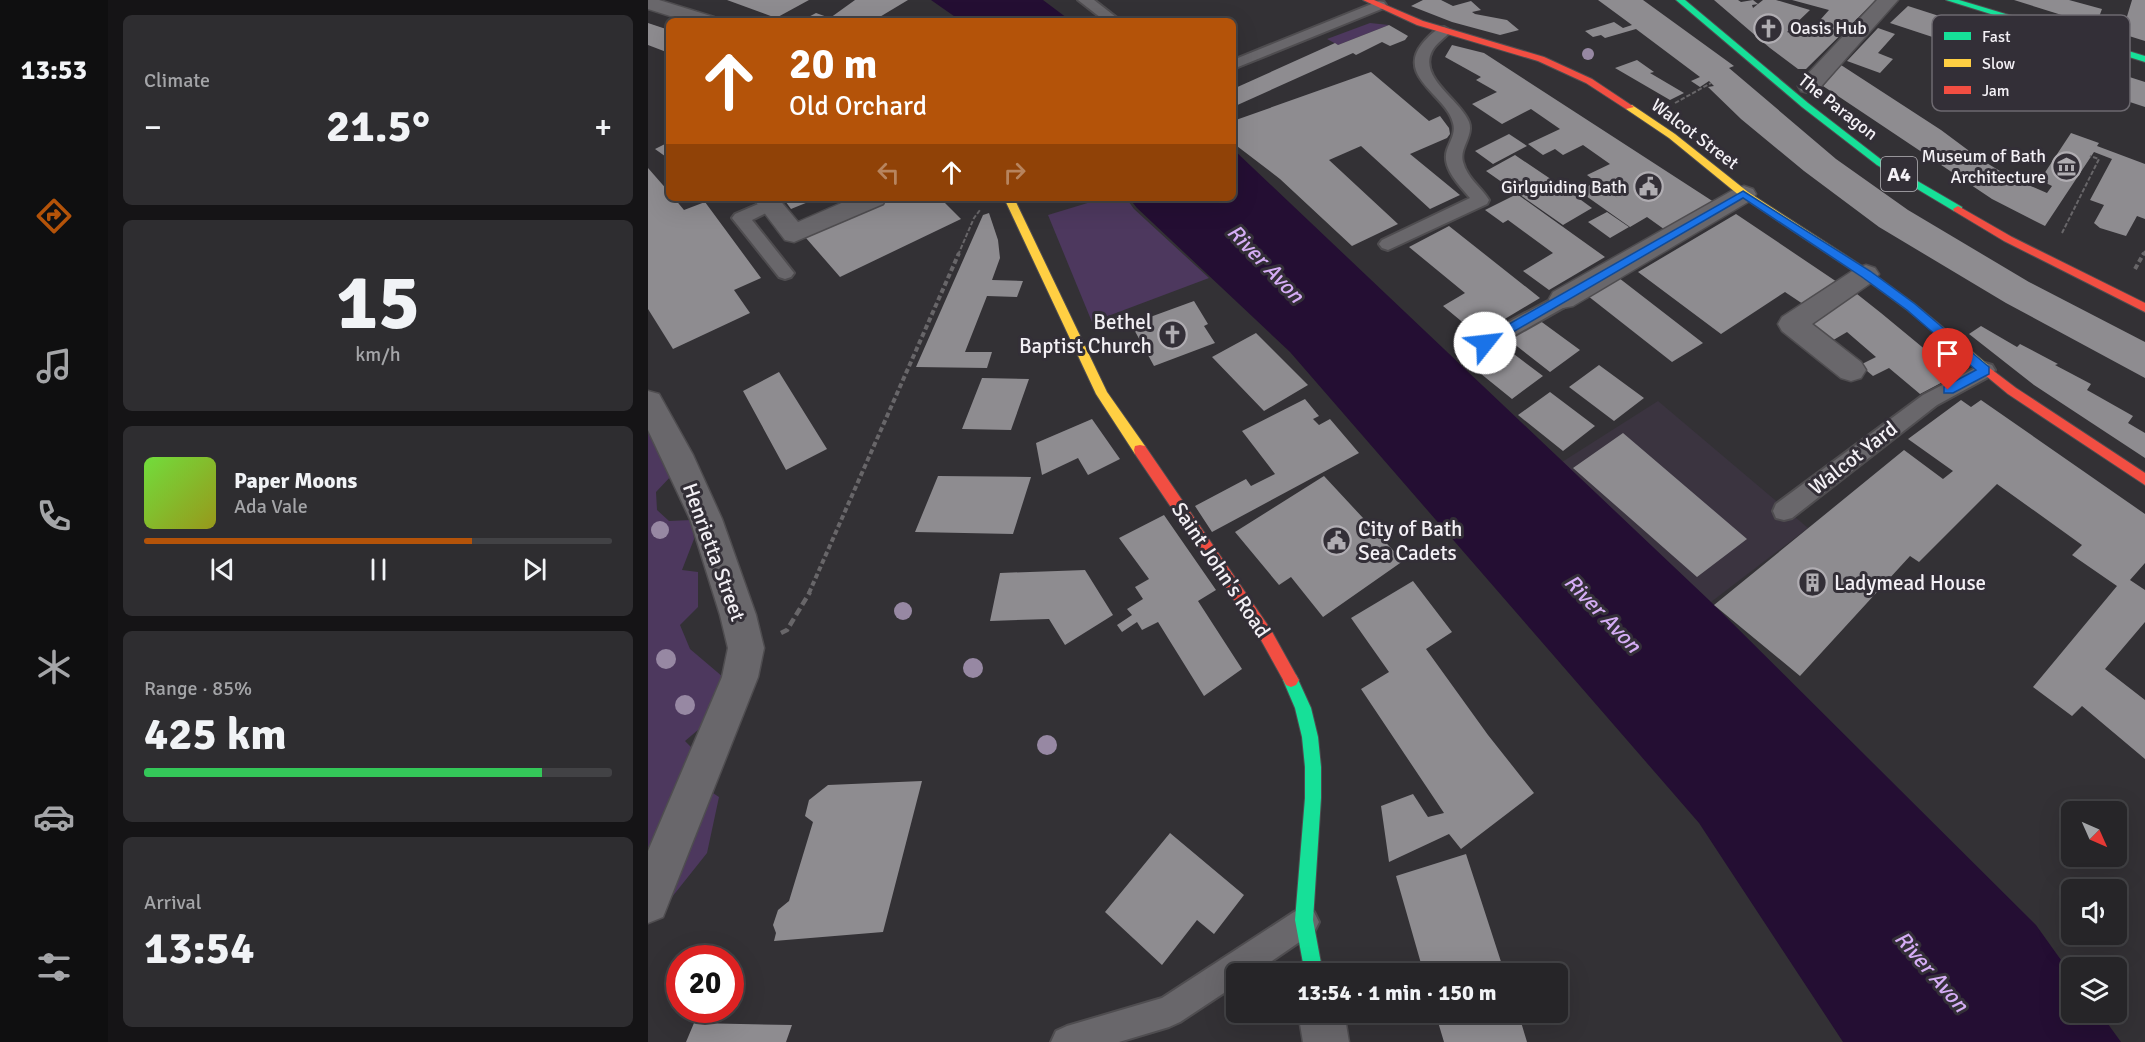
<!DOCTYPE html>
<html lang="en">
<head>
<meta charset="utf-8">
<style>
  body { margin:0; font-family:Signika,sans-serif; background:#2e2d30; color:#f1f3f6; height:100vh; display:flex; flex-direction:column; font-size:22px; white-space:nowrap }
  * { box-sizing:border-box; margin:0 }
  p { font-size:20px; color:#a4a5a8 }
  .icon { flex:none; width:33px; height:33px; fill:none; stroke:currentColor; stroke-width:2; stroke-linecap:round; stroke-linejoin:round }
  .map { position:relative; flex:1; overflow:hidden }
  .sheet { display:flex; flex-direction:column; gap:15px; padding:15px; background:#151416; width:540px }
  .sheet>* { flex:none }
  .top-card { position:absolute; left:18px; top:18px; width:570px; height:183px; border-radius:9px; box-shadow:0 6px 24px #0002,0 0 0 2px #424245; background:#b45309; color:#fff; overflow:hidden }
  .needle { width:39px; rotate:135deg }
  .fabs { position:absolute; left:1413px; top:801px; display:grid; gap:12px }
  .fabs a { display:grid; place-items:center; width:66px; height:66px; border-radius:9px; background:#262528; box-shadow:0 6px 24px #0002,0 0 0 2px #424245; font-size:30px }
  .speed { position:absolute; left:18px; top:945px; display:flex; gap:12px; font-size:30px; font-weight:700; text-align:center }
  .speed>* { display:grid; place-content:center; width:78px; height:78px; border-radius:50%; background:#262528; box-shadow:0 6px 24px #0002,0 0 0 2px #424245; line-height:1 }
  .speed .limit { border:9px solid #d22; background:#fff; color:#111 }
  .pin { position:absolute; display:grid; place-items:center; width:51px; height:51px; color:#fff; margin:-62px -26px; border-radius:50% 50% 50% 0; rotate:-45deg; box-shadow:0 0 6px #0007 }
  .pin .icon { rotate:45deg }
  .me { position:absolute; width:66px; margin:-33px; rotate:61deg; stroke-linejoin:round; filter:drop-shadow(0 0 4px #0008) }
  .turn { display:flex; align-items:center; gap:21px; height:126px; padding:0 24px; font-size:27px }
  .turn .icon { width:78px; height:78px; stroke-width:2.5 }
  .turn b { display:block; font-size:42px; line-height:51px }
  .lanes { display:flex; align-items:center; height:57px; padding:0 24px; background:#0003; justify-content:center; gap:30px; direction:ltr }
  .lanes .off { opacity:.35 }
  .big { font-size:45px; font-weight:700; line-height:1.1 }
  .sheet .tile { flex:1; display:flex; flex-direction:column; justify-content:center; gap:9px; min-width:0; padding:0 21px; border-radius:9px; background:#2e2d30 }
  .sheet .dial { align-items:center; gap:0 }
  .dial b { font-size:78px; line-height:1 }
  .song { display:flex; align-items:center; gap:18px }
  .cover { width:72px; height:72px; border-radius:9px; background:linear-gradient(135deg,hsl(100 70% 55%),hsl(60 70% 35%)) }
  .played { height:6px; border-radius:3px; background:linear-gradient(90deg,#b45309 70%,#424245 70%) }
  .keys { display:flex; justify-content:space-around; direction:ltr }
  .heat { display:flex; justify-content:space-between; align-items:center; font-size:33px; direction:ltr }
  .charge { height:9px; border-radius:4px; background:linear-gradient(90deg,#34c759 85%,#424245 0) }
  .trip { position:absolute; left:578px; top:963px; width:342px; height:60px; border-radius:9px; background:#262528; box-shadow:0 6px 24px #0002,0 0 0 2px #424245; font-weight:700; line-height:60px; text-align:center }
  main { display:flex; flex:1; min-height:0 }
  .tabs { display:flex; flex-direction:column; width:108px; justify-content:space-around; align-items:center; background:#0f0f10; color:#a4a5a8 }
  .tabs .icon { width:42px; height:42px }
  .tabs .selected { color:#b45309 }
  .tabs b { font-size:27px; color:#f1f3f6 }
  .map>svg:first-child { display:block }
  .built { fill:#3b3440 }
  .green { fill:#4d385e }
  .water { fill:#240e33 }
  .building { fill:#8e8c90 }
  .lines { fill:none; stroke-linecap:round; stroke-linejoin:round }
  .lane-casing { stroke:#4f4d50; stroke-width:4 }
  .street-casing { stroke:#4f4d50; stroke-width:3 }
  .fast-casing { stroke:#4f4d50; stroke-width:2 }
  .slow-casing { stroke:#4f4d50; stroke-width:2 }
  .jam-casing { stroke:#4f4d50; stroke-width:2 }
  .path-far2 { stroke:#686669; stroke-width:2; stroke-dasharray:4.5 2; stroke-linecap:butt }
  .path-far1 { stroke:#686669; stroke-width:4; stroke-dasharray:5 3; stroke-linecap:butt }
  .path { stroke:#686669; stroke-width:4.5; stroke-dasharray:8 4; stroke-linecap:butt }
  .lane { fill:#69676b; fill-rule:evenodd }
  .street { fill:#69676b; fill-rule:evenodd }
  .fast { fill:#16e098; fill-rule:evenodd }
  .slow { fill:#ffcf43; fill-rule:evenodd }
  .jam { fill:#f24e42; fill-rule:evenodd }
  .tree { fill:#9788a3 }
  .route { fill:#1a73e8; stroke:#114b97; stroke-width:1.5 }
  .labels { text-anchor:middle; stroke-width:6; stroke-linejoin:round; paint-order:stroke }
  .far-poi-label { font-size:18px; fill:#f3f0f5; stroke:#332f37; text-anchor:end }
  .far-street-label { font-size:18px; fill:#f3f0f5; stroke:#332f37 }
  .shield { fill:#332f37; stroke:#b9b6bc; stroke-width:1.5 }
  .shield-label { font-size:20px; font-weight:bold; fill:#f3f0f5 }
  .poi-label { font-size:21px; fill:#f3f0f5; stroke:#332f37; text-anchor:start }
  .street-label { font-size:21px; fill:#f3f0f5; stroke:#332f37 }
  .water-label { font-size:22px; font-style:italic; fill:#d5adf5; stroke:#332f37 }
  .key { fill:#332f37; stroke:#6d6970; stroke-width:1.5 }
  .key-label { font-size:16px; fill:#f3f0f5 }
</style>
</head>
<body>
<main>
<nav class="tabs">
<b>13:53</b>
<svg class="icon selected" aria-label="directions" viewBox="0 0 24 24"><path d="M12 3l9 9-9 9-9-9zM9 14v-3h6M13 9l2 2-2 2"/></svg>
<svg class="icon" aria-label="music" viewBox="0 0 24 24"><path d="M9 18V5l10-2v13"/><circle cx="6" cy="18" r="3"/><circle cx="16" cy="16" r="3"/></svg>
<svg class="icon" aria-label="phone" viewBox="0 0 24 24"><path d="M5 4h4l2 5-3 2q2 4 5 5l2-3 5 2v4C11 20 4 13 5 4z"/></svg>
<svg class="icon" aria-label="climate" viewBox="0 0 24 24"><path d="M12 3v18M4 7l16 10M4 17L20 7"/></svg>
<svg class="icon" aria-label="car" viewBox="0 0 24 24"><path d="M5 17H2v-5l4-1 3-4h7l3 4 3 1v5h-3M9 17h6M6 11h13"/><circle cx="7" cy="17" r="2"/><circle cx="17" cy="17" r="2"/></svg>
<svg class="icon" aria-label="filters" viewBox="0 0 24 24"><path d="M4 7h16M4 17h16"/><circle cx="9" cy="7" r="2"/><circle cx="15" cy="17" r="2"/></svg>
</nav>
<section class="sheet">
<div class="tile"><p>Climate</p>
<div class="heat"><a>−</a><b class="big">21.5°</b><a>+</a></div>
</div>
<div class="tile dial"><b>15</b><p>km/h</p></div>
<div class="tile">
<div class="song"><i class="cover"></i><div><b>Paper Moons</b><p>Ada Vale</p></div></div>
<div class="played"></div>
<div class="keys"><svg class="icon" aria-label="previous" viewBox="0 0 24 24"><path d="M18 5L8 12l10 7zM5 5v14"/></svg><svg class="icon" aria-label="pause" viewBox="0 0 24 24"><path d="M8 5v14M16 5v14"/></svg><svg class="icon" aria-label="next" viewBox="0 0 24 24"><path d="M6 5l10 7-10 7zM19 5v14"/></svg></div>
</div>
<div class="tile"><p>Range · 85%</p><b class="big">425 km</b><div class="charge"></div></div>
<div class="tile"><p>Arrival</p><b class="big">13:54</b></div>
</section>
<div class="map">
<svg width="1497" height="1042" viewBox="0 0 1497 1042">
  <rect width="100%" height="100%" fill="#333135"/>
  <!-- built -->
  <path class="built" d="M1010,401L1160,528L1063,602L914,462Z"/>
  <!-- green -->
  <path class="green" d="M722,23L741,25L690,45L679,39Z
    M456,198H478L486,209L561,278L444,322L400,215Z
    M0,424L25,474L8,492L9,510L21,521L44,520L46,539L34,570L50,572V607L32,625L42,649L75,677L77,707L37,741L50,754L45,780L71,797L59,853L24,897L0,913Z"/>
  <!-- water -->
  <path class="water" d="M283,0H395L423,21H313Z
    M585,149L1063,602L1388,925L1423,974L1424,1012L1452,1013L1473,1042H1195L1051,823L642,352L489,208L481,198H585Z"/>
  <!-- building -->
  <path class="building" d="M79,0H161L128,18Z
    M207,0H260L225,21H153L168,13L182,18Z
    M775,0H793L805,6L823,1L833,10L824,12L827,14L859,20L871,30L852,35L804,22L763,6Z
    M950,0H995L1086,66L1081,68L1188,159L1260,210L1381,282L1497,342V378L1358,303L1231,227L1156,171L1093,119L1060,87L1066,86L1061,81L1052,87L1043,81L1052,77L988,29L957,38L953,35L945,37L937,31L966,22L975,28L984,25Z
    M1066,0H1090L1093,2L1105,0L1110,4L1104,5L1105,8L1115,0H1128L1162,10L1139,32L1157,37L1181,10L1144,0H1228L1158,69H1150L1122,48Z
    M1366,0H1421L1454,9L1451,17L1477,23L1484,0H1497V41Z
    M1260,6L1497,82V107L1242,23Z
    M0,23L21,30V53L0,45Z
    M741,25L760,36L757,40L742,46L734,42L708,55L705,53L585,107V89L687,43L690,45Z
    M1230,28L1247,34L1230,53L1245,59L1232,73L1199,61Z
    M804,45L836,53L1069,204L1020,232L999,217L982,227L931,191L947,182L971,199L939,175L962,164L935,145L915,155L907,149L895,155L880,144L912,129L883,109L854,124L824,104L849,92L828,80L833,77L797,57Z
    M989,60L1006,72L1002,73L1036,93L1022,100L967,68Z
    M1193,65L1293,130L1332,159L1362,177L1399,193L1404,186L1392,180L1423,133L1451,143L1449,146L1497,164V219L1489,216L1478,236L1452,228L1446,223L1456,205L1442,200L1464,159L1446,152L1397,226L1344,199L1175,86Z
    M723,72L781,121L792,116L801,128L802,134L799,138L762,154L812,195L782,209L713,146L681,160L750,224L704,246L632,179L585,143V121Z
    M861,134L879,146L845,164L827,151Z
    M21,142V159L7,149Z
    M867,155L922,192L944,208L915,225L838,171Z
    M0,168L21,192V198H26L36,210L57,202L113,278L86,290L102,313L25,349L0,309Z
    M869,194L957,257L901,290L875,271L905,253L860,220L855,223L837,210Z
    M135,198H170L143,209Z
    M246,198H292L313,219L192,277L158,238Z
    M959,212L981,227L962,238L940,222Z
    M341,213L350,240L352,258L344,280L375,281L369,297L339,296L317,352H344L339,368L268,367L335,215Z
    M1088,214L1192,284L1158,306L1137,292L1073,334L990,272Z
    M801,226L892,298L830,335L795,306L817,293L761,247Z
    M971,278L1055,343L1024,362L940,296Z
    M1209,294L1233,313L1308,375L1272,394L1241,368L1225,376L1212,365L1228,357L1199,332L1182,342L1164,330L1166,314L1173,313Z
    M546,301L560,324L556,326L567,343L506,366L483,324Z
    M891,320L932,350L902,372L861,340Z
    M1333,326L1369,347L1372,344L1410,364L1407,365L1443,384L1439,390L1485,416L1480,423L1497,433V458L1386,385L1321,334Z
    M608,333L660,385L616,411L564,357Z
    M854,345L895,376L864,399L822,365Z
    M951,365L996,398L966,421L921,387Z
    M131,372L179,449L138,470L95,391Z
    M334,378L381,379L363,430L314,429Z
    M902,392L947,426L915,451L870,415Z
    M657,399L671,416L665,419L671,425L682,419L711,453L564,532L547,506L598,479L603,486L627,474L594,431Z
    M1313,400L1323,407L1333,400L1497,514V563L1482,580L1497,590V622L1457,669L1497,700V759L1434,706L1424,716L1385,687L1469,586L1424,555L1434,545L1349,484L1271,562L1262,556L1152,676L1066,605L1256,450L1295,479L1305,471L1260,439Z
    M444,419L472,459L440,475L430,458L394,475L388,443Z
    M975,433L1099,539L1049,577L925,468Z
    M290,476L383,477L365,534L267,532Z
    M676,476L755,561L675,617L643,577L631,585L587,532Z
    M516,515L568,590L550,601L594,669L556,696L510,622L494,630L489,622L474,632L469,625L484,615L479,609L495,599L487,587L501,579L471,538Z
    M437,570L465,615L417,645L401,619L342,621L352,573Z
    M765,581L804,632L778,649L840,735L886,793L813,849L801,834L741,862L733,806L765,794L780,817L796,813L713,689L741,672L703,618Z
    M274,781L235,932L126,941L128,933L125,925L130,910L141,901L165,822L157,816L161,800L180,785Z
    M522,833L596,895L566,934L549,920L514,965L457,912Z
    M818,854L857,974H776L748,876Z
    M787,1012H870L879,1042H796Z
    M46,1023L144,1025L138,1042H38Z"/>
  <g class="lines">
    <defs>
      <path id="lane" d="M430,0H446L473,21H457Z
        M731,1L736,2L738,5L736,8L585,69V60Z
        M796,27L803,31C797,38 788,43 784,51C770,78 813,100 821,122C826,136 811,148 815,162C819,178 833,187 841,200L839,204L740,250L734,248L731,244L734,240L822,198C812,186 793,168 799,150C802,141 808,133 805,123C799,96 748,77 774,44C780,37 787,29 796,27Z
        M122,199L128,200L130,204L128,208L104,220L146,273L143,277L137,279L131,277L84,218L87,214Z
        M915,293L922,294L924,299L922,304L844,348L837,350L830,348L827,343L830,338Z
        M1337,363L1344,365L1347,370L1344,375L1289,405L1144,518L1136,520L1128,518L1125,511L1128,504L1275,395Z
        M656,907L666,912L671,922L666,932L605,974H588V985L532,1022L521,1027L471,1042H403L408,1031L419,1026L514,998L646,912Z"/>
      <path id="street" d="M0,0H11L66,17L69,21H38L0,9Z
        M1229,0H1250L1169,91L1161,93L1153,91L1150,86L1153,81Z
        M1096,186L1105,189L1108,194L1105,199L925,306L915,308L905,306L901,299L905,292L1087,189Z
        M105,198H130L150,222L205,198H238L235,204L146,242L137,240Z
        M1218,265L1227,268L1231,274L1227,280L1164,324L1213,362L1218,370L1213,378L1203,381L1193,378L1134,331L1130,324L1134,317L1209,268Z
        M0,391L11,394L45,455L74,519L108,615L116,648L110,677L15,917L0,923V851L74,677L80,648L72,615L42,519L0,430Z
        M650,1012H696L701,1042H655Z"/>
      <path id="fast" d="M1028,0H1037L1160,103L1235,161L1314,207V211H1306L1229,165L1154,107Z
        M1298,0H1311L1497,56V62Z
        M643,673L648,675L663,708L670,737L673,767V798L665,920L675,974H657L647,920L657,798V767L654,737L647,708L635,680L638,675Z"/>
      <path id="slow" d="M978,105H984L1027,134L1100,192L1222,271L1267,304L1339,364L1341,367L1339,370H1331L1259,310L1214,277L1092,196L1021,138L978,109Z
        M356,198H366L459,392L497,446L498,450L497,454H487L448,394Z"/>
      <path id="jam" d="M715,0H726L775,21L896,57L944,79L986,107L978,109L938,83L890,61L769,25Z
        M1310,206L1364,237L1497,303V312L1356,241L1306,211L1305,209Z
        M1335,363L1368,388L1497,473V485L1360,394L1331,370L1329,367Z
        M492,445L497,446L623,630L648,675L651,680L648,685L643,687L638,685L613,640L487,454L486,450L487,446Z"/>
    </defs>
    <!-- lane casing -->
    <use href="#lane" class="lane-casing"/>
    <!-- street casing -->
    <use href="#street" class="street-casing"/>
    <!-- fast casing -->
    <use href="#fast" class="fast-casing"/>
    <!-- slow casing -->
    <use href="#slow" class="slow-casing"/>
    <!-- jam casing -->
    <use href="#jam" class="jam-casing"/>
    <!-- path-far2 -->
    <path class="path-far2" d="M1027,103L1063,83
      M1414,233L1451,159L1442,156
      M310,255L326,218L332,210
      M1495,255L1497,251"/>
    <!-- path-far1 -->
    <path class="path-far1" d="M1487,269L1496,253
      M161,593L311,253"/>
    <!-- path -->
    <path class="path" d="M133,633L139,630L162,592"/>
    <!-- lane -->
    <use href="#lane" class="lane"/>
    <!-- street -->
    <use href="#street" class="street"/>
    <!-- fast -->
    <use href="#fast" class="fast"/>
    <!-- slow -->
    <use href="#slow" class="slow"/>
    <!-- jam -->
    <use href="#jam" class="jam"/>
  </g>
  <!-- trees -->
  <g class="tree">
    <circle cx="940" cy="54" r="6"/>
    <circle cx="12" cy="530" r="9"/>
    <circle cx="255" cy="611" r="9"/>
    <circle cx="18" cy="659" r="10"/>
    <circle cx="325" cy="668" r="10"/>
    <circle cx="37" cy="705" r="10"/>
    <circle cx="399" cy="745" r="10"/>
  </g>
  <!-- route -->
  <path class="route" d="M1095,191L1222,271L1267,304L1341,367V374L1305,393H1296V387L1328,370L1259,310L1214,277L1095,198L841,346H833V340Z"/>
  <!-- icons -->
  <defs>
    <symbol id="church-ring" viewBox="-11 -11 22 22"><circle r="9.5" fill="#332f37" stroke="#b0adb2" stroke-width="1.5"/><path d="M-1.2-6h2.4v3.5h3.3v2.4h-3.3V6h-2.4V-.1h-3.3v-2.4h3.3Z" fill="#b0adb2"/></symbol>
    <symbol id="museum-ring" viewBox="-11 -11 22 22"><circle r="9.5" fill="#332f37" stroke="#b0adb2" stroke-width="1.5"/><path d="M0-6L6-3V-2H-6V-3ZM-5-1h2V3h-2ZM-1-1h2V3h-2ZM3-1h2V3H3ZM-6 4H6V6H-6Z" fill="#b0adb2"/></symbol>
    <symbol id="civic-ring" viewBox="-11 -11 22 22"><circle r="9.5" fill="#332f37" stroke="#b0adb2" stroke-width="1.5"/><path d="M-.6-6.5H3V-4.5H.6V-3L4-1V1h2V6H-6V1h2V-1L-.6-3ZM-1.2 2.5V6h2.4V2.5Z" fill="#b0adb2"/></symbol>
    <symbol id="building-ring" viewBox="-11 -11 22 22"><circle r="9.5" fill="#332f37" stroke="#b0adb2" stroke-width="1.5"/><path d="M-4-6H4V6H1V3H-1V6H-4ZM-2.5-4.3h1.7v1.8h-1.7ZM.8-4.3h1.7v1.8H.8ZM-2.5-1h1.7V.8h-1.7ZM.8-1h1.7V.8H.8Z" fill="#b0adb2"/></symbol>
  </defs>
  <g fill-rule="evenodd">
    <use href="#church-ring" x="1104" y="12" width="33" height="33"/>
    <use href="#museum-ring" x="1402" y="150" width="33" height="33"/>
    <use href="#civic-ring" x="984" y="170" width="33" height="33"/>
    <use href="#church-ring" x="508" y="318" width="33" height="33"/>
    <use href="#civic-ring" x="672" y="524" width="33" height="33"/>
    <use href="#building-ring" x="1148" y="566" width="33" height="33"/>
  </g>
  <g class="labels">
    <!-- far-poi labels -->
    <g class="far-poi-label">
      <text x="1142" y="34" text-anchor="start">Oasis Hub</text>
      <text x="1398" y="162">Museum of Bath<tspan x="1398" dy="21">Architecture</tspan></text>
      <text x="979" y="193">Girlguiding Bath</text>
    </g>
    <!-- far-street labels -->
    <g class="far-street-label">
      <text transform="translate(1190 107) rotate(38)" y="6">The Paragon</text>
      <text transform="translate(1047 134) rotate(37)" y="6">Walcot Street</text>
    </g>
    <!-- shield labels -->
    <rect class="shield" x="1233" y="157" width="36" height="34" rx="4.5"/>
    <g class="shield-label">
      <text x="1251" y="181">A4</text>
    </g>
    <!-- poi labels -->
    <g class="poi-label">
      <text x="504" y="329" text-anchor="end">Bethel<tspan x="504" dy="24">Baptist Church</tspan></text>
      <text x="710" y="536">City of Bath<tspan x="710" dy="24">Sea Cadets</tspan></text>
      <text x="1186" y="590">Ladymead House</text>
    </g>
    <!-- street labels -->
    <g class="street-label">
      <text transform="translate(1205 458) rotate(-38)" y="7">Walcot Yard</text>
      <text transform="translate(66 552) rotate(70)" y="7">Henrietta Street</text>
      <text transform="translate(573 570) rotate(56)" y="7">Saint John's Road</text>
    </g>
    <!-- water labels -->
    <g class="water-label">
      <text transform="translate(618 263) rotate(46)" y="8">River Avon</text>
      <text transform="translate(955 613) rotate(46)" y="8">River Avon</text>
      <text transform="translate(1284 971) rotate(49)" y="8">River Avon</text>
    </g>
  </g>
  <!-- legend -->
  <rect x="1284" y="15" width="198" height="96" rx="9" class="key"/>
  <rect x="1296" y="32" width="27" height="8" fill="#16e098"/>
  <rect x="1296" y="59" width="27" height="8" fill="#ffcf43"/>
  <rect x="1296" y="86" width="27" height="8" fill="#f24e42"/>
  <g class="key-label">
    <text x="1334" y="42">Fast</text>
    <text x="1334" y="69">Slow</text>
    <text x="1334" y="96">Jam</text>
  </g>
</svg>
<div class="fabs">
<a><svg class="needle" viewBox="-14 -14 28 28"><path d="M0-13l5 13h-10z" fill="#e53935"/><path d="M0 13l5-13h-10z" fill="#a4a5a8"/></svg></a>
<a><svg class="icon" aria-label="sound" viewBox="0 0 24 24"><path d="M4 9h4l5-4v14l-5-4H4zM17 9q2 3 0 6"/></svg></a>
<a><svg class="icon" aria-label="layers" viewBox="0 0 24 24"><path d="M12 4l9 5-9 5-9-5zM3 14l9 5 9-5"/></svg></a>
</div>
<div class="speed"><div class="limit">20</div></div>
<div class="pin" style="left:1300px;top:390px;background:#d93025"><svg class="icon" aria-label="arrive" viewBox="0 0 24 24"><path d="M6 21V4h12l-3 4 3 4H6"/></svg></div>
<svg class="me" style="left:837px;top:343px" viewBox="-20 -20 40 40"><circle r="19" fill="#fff"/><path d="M0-13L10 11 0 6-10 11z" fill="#1a73e8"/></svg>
<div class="trip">13:54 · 1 min · 150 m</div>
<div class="top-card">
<div class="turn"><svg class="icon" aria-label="ahead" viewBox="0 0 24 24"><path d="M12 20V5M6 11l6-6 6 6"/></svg><div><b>20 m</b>Old Orchard</div></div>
<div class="lanes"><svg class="icon off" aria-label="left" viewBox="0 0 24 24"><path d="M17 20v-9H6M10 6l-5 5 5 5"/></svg><svg class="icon" aria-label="ahead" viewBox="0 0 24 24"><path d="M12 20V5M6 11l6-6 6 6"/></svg><svg class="icon off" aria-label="right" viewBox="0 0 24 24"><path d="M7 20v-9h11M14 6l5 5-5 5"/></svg></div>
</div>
</div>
</main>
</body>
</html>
